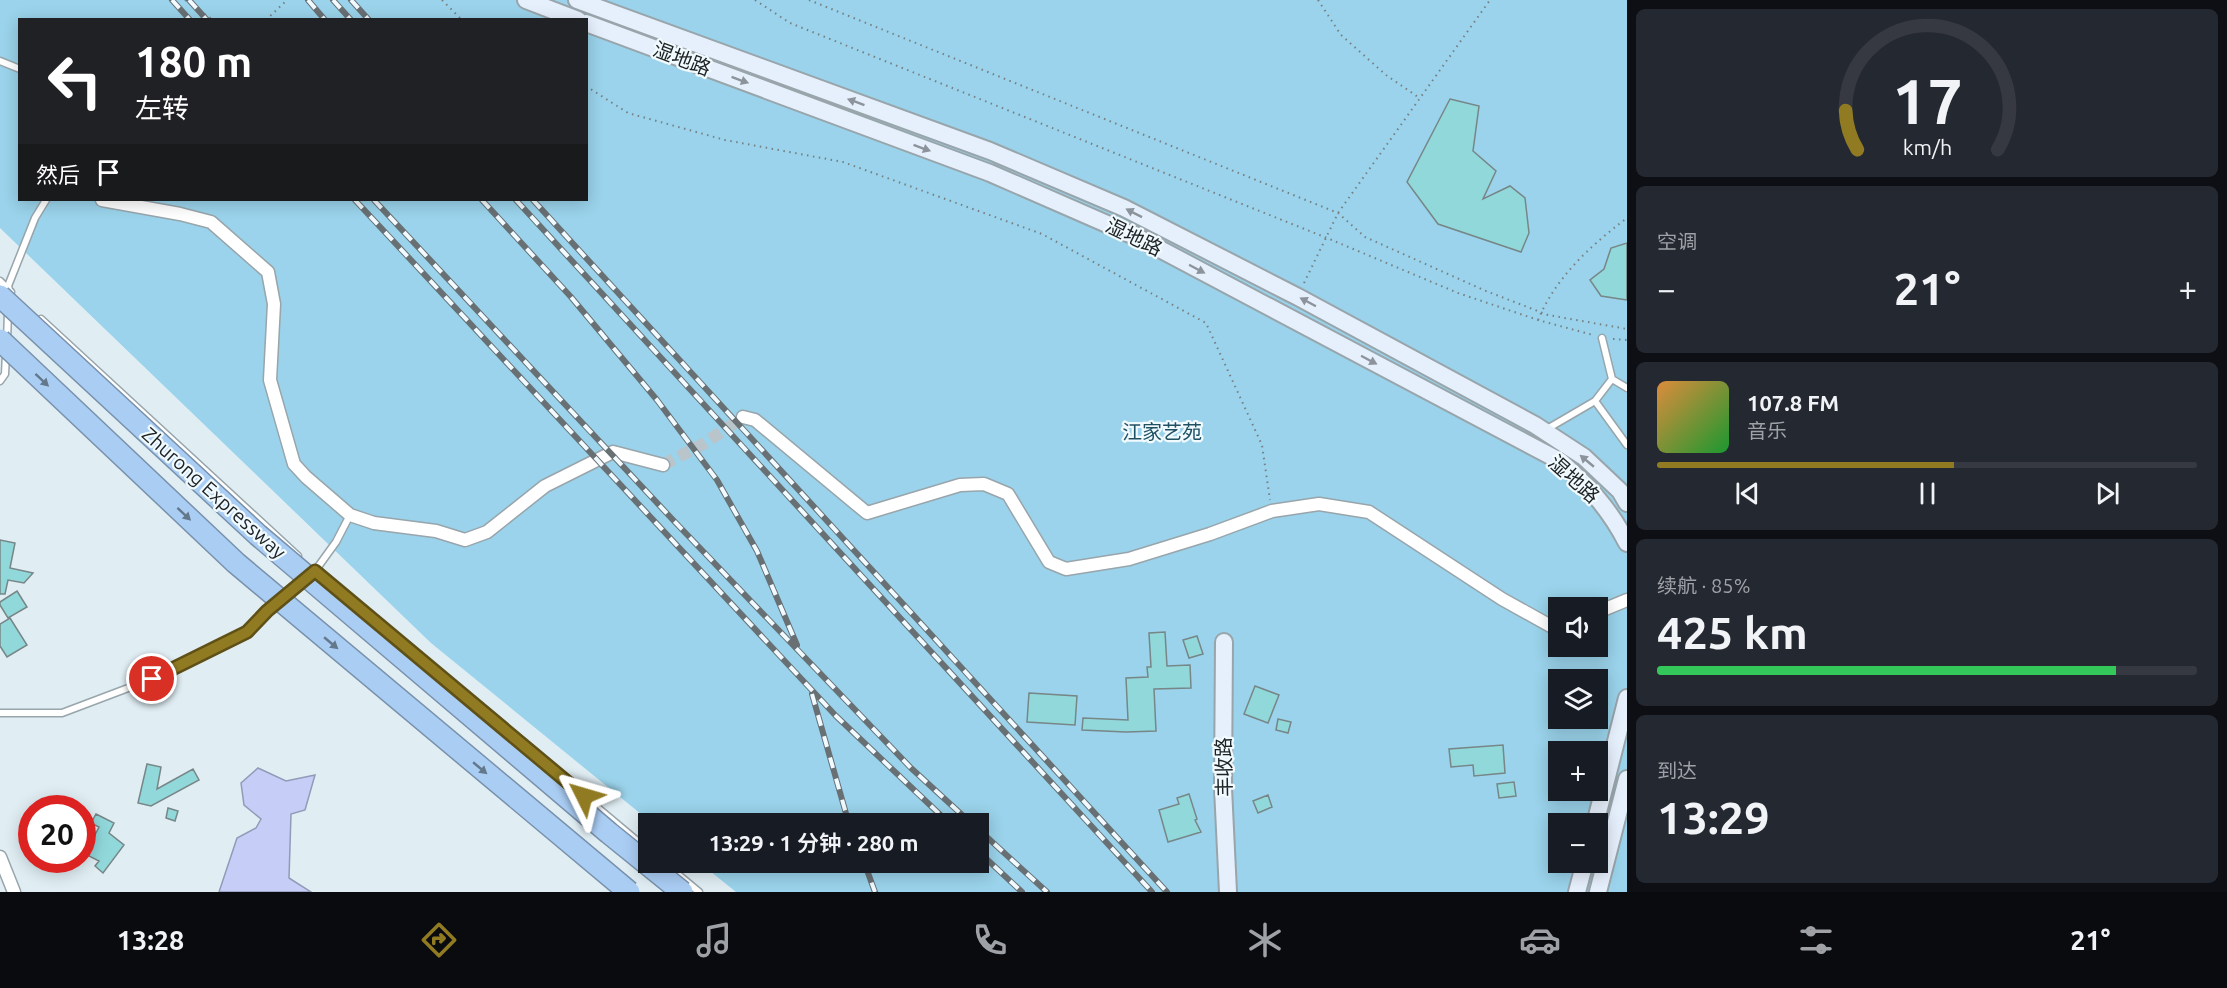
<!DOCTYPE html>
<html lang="zh">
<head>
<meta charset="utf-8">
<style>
  body { margin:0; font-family:Ubuntu,"Noto Sans SC",sans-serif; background:#242831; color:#f1f3f6; height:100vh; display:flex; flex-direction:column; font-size:22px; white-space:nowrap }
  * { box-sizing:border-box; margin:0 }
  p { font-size:20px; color:#9ea1a6 }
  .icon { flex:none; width:33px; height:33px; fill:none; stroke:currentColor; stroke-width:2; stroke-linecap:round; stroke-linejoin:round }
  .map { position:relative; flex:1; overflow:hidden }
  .side { display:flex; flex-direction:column; gap:9px; padding:9px; background:#0d0f14; width:600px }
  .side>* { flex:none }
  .top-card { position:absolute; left:18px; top:18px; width:570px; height:183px; border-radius:0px; box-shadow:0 3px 15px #0003; background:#202124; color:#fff; overflow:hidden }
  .fabs { position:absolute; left:1548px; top:597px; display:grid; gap:12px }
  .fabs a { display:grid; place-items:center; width:60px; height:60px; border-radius:0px; background:#171b24; box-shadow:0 3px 15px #0003; font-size:30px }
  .speed { position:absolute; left:18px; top:795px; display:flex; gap:12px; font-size:30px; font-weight:700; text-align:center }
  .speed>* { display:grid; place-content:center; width:78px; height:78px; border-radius:50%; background:#171b24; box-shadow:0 3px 15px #0003; line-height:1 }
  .speed .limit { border:9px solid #d22; background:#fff; color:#111 }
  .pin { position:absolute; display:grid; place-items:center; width:51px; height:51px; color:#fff; margin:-26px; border:3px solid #fff; border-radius:50%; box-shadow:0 2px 6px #0007 }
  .me { position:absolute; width:66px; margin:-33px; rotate:310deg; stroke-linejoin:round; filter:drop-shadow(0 0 4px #0008) }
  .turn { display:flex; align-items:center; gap:21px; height:126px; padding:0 18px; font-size:27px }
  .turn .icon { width:78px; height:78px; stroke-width:2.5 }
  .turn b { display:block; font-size:42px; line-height:51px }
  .then { display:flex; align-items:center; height:57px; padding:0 18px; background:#0003; gap:12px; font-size:22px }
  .big { font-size:45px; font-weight:600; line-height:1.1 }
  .side .widget { flex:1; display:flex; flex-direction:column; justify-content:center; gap:9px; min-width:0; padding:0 21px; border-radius:9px; background:#242831 }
  .side .dial { align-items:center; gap:0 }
  .dial svg { height:156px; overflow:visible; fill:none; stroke:#363941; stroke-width:7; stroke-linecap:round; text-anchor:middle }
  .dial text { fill:#f1f3f6; stroke:none }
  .song { display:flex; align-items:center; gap:18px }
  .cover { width:72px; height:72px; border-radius:9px; background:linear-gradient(135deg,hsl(30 70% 55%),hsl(130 70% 35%)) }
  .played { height:6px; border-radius:3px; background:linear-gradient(90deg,#917b22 55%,#363941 55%) }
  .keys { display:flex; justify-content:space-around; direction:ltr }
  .heat { display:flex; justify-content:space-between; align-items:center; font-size:33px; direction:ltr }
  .charge { height:9px; border-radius:4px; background:linear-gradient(90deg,#34c759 85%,#363941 0) }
  .trip { position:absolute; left:638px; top:813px; width:351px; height:60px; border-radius:0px; background:#171b24; box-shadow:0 3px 15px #0003; font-weight:600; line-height:60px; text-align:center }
  .tabs { display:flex; height:96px; justify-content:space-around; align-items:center; background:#090b0e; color:#9ea1a6 }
  .tabs .icon { width:42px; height:42px }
  .tabs .on { color:#917b22 }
  .tabs b { font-size:27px; color:#f1f3f6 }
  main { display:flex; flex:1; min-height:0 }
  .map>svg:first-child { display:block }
  .green { fill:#9ad3eb; fill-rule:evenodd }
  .water { fill:#c6cdf6; stroke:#939ab7; stroke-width:1.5 }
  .building { fill:#91d8db; stroke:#778687; stroke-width:1.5 }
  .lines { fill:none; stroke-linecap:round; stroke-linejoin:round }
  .street-tunnel { stroke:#b9c5ca; stroke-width:12; stroke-dasharray:12 6; stroke-linecap:butt }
  .lane-casing { stroke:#98a5ab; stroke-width:9 }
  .street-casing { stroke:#98a5ab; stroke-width:15 }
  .secondary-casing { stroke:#98a5ab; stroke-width:20 }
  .path { stroke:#768083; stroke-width:2; stroke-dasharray:1.5 4.5; stroke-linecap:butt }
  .lane { stroke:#fff; stroke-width:6 }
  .street { stroke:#fff; stroke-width:12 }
  .secondary { stroke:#e6f0fc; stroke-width:16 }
  .rail-casing { stroke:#687074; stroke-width:6 }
  .rail { stroke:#f1fafe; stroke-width:4; stroke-dasharray:11; stroke-linecap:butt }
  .highway-bridge-casing { stroke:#7991ab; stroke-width:24; stroke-linecap:butt }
  .highway-bridge { stroke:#aacdf4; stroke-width:21 }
  .oneway { fill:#8c939b }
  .oneway2 { fill:#64788c }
  .route-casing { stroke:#5e5016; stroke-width:15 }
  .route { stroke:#917b22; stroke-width:10 }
  .labels { text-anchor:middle; stroke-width:4.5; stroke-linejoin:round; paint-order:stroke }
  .street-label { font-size:20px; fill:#1d2224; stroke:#f1fafe }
  .park-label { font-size:20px; fill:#1f5163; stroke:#f1fafe }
</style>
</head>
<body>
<main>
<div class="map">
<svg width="1627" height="892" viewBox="0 0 1627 892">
  <rect width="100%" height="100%" fill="#e0eef4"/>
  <!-- green -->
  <path class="green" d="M0,0H1627V892H736L700,863L978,862V824L652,823L431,643L0,228ZM20,20H586V200H20ZM1558,608H1598V646H1558ZM1558,680H1598V718H1558ZM1558,752H1598V790H1558ZM1558,824H1598V862H1558Z"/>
  <!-- water -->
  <path class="water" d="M258,768L286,781L315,775L305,810L291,814L289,878L311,892H219L237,838L256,828L261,819L244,805L241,783Z"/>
  <!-- building -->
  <path class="building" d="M1450,99L1479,106L1473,151L1496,171L1483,199L1510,186L1525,198L1529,233L1521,252L1438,224L1407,182Z
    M1627,243V300L1601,296L1590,280L1604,269L1611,248Z
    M0,540L15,543L10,568L33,573L24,583L8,580L5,594H0Z
    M17,591L27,607L8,618L0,605V602Z
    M10,618L27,645L7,657L0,646V624Z
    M1165,632L1167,666L1190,665L1191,688L1154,689L1156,731L1126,732L1082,730L1083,718L1128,720L1126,678L1148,677L1147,667H1151L1149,633Z
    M1197,636L1203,654L1189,658L1183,640Z
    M1255,686L1279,695L1268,723L1244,714Z
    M1029,693L1077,696L1075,725L1027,722Z
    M1278,719L1291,722L1288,733L1276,730Z
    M1503,745L1505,773L1474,776L1473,765L1451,767L1449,749Z
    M147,764L161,767L157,789L193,769L199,780L151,806L138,803Z
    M1514,782L1516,796L1499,798L1497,784Z
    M1189,794L1197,819L1195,820L1201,832L1168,842L1159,810L1179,804L1177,798Z
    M1268,795L1272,807L1258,813L1253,801Z
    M168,808L178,811L175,821L166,818Z
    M96,814L114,823L109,833L124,845L103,873L95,866L99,861L85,854L99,827L91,823Z"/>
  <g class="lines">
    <!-- street-tunnel -->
    <path class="street-tunnel" d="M663,465L705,443L743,417"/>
    <defs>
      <path id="lane" d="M0,61L20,69
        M0,281L11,292
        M9,290L8,286L35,218L46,200
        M41,319L298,556
        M1602,338L1612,379
        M7,341L8,312
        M0,381L5,374L6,354
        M1595,401L1627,445
        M1547,429L1595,401L1612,379L1627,388
        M284,597L315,571L336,542L350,515
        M425,663L648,850
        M0,713H62L152,679L247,632L276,603
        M663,862L699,892"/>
      <path id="street" d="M102,200L180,214L211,222L268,272L274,304L270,380L294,464L306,477L350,515L374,523L436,531L465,540L487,532L545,486L613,452L663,465
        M743,417L755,420L867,513L960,485L984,484L1008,494L1049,562L1066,569L1129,559L1210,534L1272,511L1319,504L1369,512L1502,599L1556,629L1558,628
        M1598,612L1627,600
        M0,857L14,892"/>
      <path id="secondary" d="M526,0L578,20
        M577,0L990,151L1124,208L1298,297L1535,425L1584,457L1620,491L1627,503
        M586,23L990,173L1139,238L1560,461C1589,487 1609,508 1627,543
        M1224,642L1223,788L1228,892
        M1595,824L1627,698
        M1577,892L1585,862
        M1598,892L1627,779"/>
    </defs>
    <!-- lane casing -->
    <use href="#lane" class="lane-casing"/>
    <!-- street casing -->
    <use href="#street" class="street-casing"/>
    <!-- secondary casing -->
    <use href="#secondary" class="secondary-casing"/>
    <!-- path -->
    <path class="path" d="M185,0L213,20
      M442,0L462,20
      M755,0L790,23L1327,238L1458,293L1538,320L1593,335
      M809,0L1338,213L1365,237L1486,291L1548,315L1627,329
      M1318,0L1341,35L1386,75L1418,97
      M266,20L287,0
      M586,86L628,113L725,140L843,162L1042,234L1206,323L1262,445L1270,500
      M1304,283L1338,213L1490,0
      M1538,320C1556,277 1591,245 1627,218
      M1613,339L1627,340"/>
    <!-- lane -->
    <use href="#lane" class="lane"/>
    <!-- street -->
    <use href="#street" class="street"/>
    <!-- secondary -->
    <use href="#secondary" class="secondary"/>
    <defs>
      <path id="rail" d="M172,0L190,20
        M189,0L207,20
        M308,0L325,20
        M333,0L351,20
        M351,0L369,20
        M355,200L836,716L950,824
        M374,200L674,521L911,768L972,824
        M482,200L571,297L657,400L717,480L757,551L797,645
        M516,200L1152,892
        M533,200L1167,892
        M812,694L849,824
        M978,829L1047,892
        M978,851L1022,892
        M864,862L875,892"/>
    </defs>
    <!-- rail casing -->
    <use href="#rail" class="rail-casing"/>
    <!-- rail -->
    <use href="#rail" class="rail"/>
    <defs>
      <path id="highway-bridge" d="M0,296L258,535L609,833L682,892
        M0,340L236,563L629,892"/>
    </defs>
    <!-- highway-bridge casing -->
    <use href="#highway-bridge" class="highway-bridge-casing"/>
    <!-- highway-bridge -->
    <use href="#highway-bridge" class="highway-bridge"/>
  </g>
  <!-- one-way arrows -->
  <defs><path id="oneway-solid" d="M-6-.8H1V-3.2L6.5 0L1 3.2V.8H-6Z" transform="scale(1.5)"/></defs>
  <g class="oneway">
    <use href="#oneway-solid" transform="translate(740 80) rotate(20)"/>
    <use href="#oneway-solid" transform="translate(856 102) rotate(-160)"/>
    <use href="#oneway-solid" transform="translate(922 148) rotate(20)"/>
    <use href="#oneway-solid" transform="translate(1134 213) rotate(-153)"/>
    <use href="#oneway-solid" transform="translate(1197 269) rotate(28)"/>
    <use href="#oneway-solid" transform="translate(1308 302) rotate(-152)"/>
    <use href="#oneway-solid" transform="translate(1369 360) rotate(28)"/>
    <use href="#oneway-solid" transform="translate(1587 461) rotate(-140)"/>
  </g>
  <g class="oneway2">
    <use href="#oneway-solid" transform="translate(42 380) rotate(43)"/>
    <use href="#oneway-solid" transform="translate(184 514) rotate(43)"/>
    <use href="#oneway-solid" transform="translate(331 643) rotate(40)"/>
    <use href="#oneway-solid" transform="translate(480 768) rotate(40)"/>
  </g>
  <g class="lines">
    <defs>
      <path id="route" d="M152,679L247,632L267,611L315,571L584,796"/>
    </defs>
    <!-- route casing -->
    <use href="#route" class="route-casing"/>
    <!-- route -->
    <use href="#route" class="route"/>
  </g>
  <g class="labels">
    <!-- street labels -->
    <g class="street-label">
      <text transform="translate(682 59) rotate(21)" y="7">湿地路</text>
      <text transform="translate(1134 237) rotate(26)" y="7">湿地路</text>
      <text transform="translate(1574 479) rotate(42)" y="7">湿地路</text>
      <text transform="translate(214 493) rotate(42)" y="7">Zhurong Expressway</text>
      <text transform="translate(1224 767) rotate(-91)" y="7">丰收路</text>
    </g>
    <!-- park labels -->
    <g class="park-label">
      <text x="1162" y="439">江家艺苑</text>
    </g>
  </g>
</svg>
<div class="fabs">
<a><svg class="icon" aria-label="sound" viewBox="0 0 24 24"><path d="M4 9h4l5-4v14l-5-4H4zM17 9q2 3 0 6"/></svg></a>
<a><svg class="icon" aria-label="layers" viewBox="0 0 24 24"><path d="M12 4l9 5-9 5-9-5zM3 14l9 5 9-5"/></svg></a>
<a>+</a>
<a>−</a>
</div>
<div class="speed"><div class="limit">20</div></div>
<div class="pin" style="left:152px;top:679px;background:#d93025"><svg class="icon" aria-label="arrive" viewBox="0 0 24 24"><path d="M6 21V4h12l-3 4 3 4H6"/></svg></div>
<svg class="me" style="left:584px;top:796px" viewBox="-20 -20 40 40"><path d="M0-17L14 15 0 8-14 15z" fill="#917b22" stroke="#fff" stroke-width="4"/></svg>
<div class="trip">13:29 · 1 分钟 · 280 m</div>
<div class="top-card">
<div class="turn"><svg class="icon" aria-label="left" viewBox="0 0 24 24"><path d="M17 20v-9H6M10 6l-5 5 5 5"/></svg><div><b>180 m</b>左转</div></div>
<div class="then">然后<svg class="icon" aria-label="arrive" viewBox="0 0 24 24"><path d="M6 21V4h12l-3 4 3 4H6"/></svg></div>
</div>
</div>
<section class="side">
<div class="widget dial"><svg viewBox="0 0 100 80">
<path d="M14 69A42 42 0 1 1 86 69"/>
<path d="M14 69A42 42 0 0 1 8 49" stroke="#917b22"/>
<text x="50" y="56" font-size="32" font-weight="700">17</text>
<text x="50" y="72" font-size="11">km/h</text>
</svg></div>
<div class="widget"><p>空调</p>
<div class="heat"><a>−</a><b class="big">21°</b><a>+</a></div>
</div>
<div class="widget">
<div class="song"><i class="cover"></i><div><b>107.8 FM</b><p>音乐</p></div></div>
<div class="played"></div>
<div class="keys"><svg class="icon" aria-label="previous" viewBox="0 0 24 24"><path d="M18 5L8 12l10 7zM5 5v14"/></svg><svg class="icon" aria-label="pause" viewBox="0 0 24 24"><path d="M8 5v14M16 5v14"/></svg><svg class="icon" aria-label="next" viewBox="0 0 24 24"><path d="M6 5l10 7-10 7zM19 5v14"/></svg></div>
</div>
<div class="widget"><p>续航 · 85%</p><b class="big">425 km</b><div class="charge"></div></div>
<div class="widget"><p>到达</p><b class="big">13:29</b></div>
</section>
</main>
<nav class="tabs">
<b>13:28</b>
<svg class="icon on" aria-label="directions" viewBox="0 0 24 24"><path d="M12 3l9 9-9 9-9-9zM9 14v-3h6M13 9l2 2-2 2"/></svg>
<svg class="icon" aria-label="music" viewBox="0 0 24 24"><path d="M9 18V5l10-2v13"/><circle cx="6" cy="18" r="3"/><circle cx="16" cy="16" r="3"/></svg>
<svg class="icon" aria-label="phone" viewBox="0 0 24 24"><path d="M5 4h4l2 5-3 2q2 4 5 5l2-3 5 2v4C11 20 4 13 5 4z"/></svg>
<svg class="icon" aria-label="climate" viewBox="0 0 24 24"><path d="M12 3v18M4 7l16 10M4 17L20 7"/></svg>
<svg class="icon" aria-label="car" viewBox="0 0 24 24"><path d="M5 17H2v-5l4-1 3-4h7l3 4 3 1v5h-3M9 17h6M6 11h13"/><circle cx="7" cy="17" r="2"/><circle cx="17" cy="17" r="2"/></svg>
<svg class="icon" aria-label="filters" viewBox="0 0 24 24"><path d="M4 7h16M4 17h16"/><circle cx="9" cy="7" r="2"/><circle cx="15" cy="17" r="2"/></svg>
<b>21°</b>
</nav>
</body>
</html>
